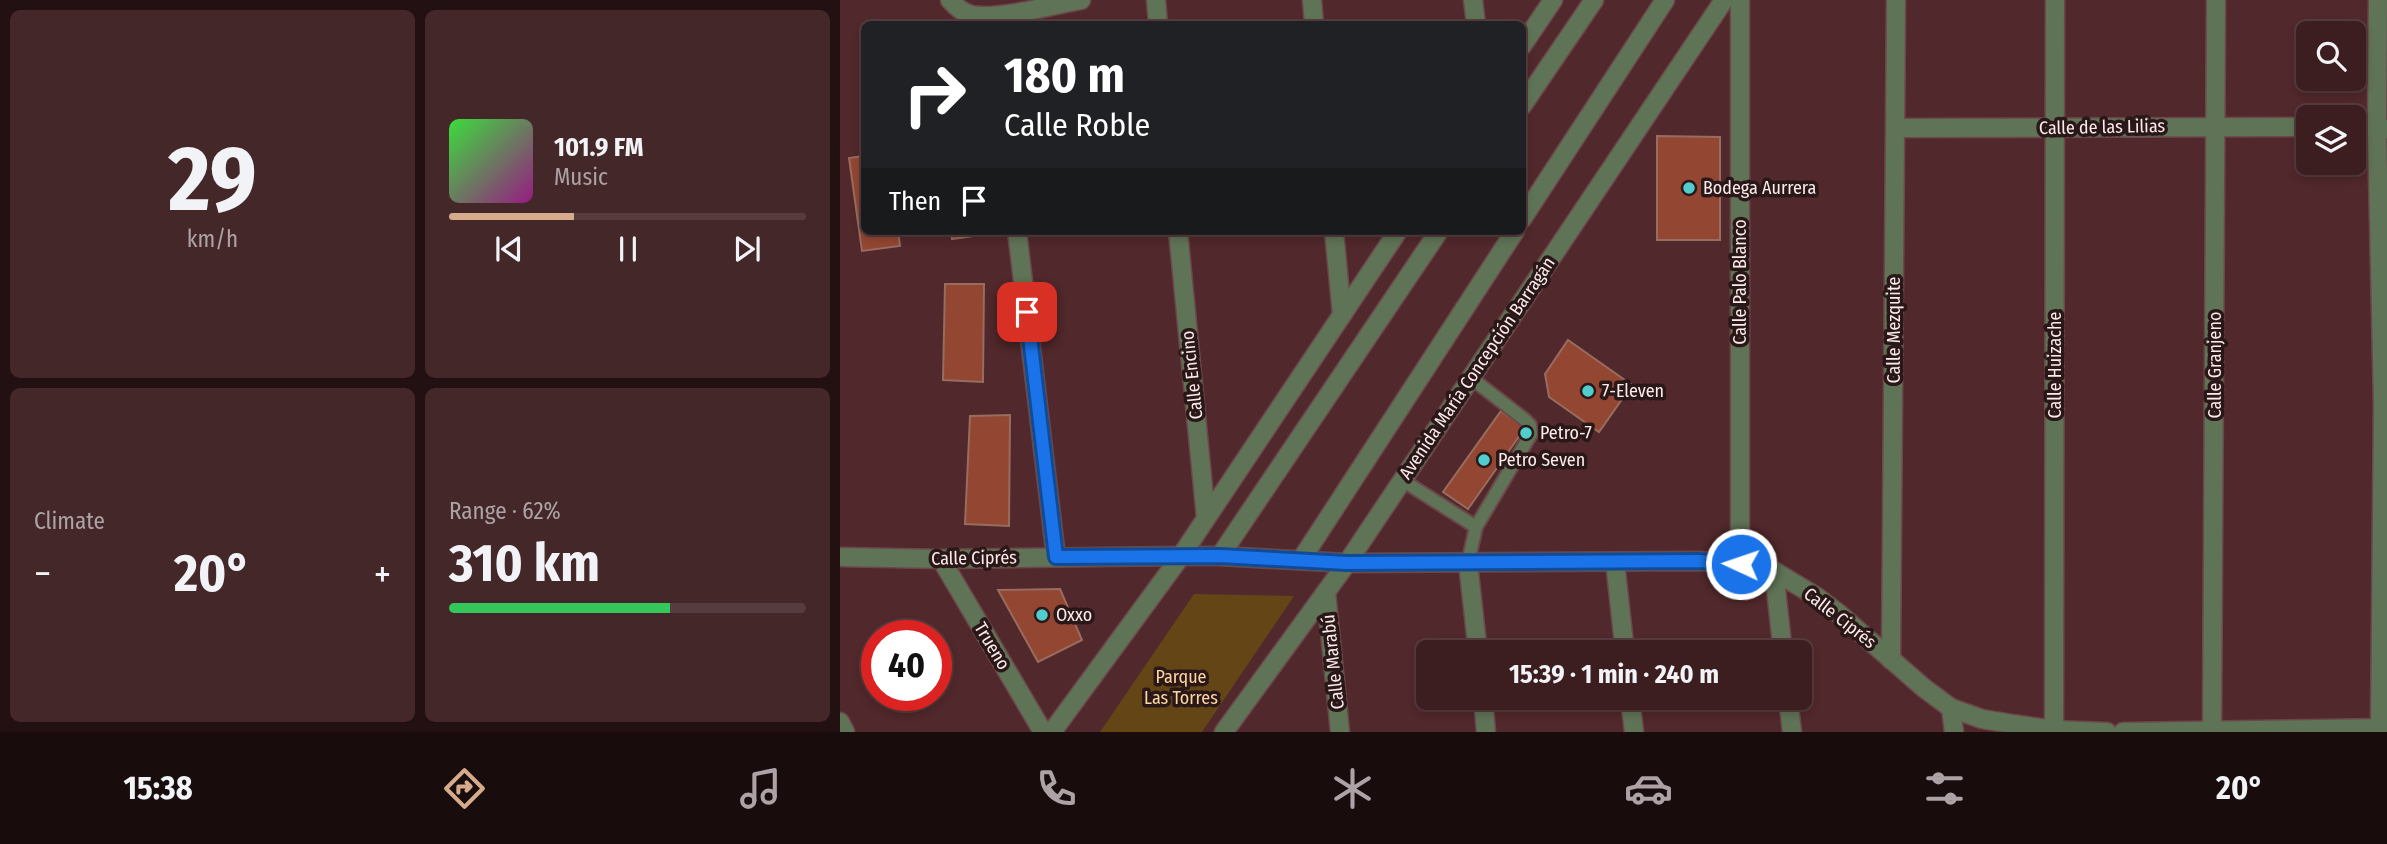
<!DOCTYPE html>
<html lang="en">
<head>
<meta charset="utf-8">
<style>
  body { margin:0; font-family:"Fira Sans Condensed",sans-serif; background:#442729; color:#f1f3f6; height:100vh; display:flex; flex-direction:column; font-size:26px; white-space:nowrap }
  * { box-sizing:border-box; margin:0 }
  p { font-size:23px; color:#ada2a5 }
  .icon { flex:none; width:38px; height:38px; fill:none; stroke:currentColor; stroke-width:2; stroke-linecap:round; stroke-linejoin:round }
  .map { position:relative; flex:1; overflow:hidden }
  .drawer { display:flex; flex-direction:column; gap:10px; padding:10px; background:#221012; width:840px }
  .drawer>* { flex:none }
  .hud { position:absolute; left:21px; top:21px; width:665px; height:214px; border-radius:10px; box-shadow:0 4px 10px #0003,0 0 0 2px #563c3e; background:#202124; color:#fff; overflow:hidden }
  .fabs { position:absolute; left:1456px; top:21px; display:grid; gap:14px }
  .fabs a { display:grid; place-items:center; width:70px; height:70px; border-radius:10px; background:#3d1e20; box-shadow:0 4px 10px #0003,0 0 0 2px #563c3e; font-size:35px }
  .speed { position:absolute; left:21px; top:620px; display:flex; gap:14px; font-size:35px; font-weight:700; text-align:center }
  .speed>* { display:grid; place-content:center; width:91px; height:91px; border-radius:50%; background:#3d1e20; box-shadow:0 4px 10px #0003,0 0 0 2px #563c3e; line-height:1 }
  .speed .limit { border:10px solid #d22; background:#fff; color:#111 }
  .pin { position:absolute; display:grid; place-items:center; width:60px; height:60px; color:#fff; margin:-30px; border-radius:14px; box-shadow:0 4px 10px #0006 }
  .me { position:absolute; width:77px; margin:-38px; rotate:273deg; stroke-linejoin:round; filter:drop-shadow(0 0 5px #0008) }
  .turn { display:flex; align-items:center; gap:24px; height:147px; padding:0 28px; font-size:32px }
  .turn .icon { width:91px; height:91px; stroke-width:2.5 }
  .turn b { display:block; font-size:49px; line-height:60px }
  .then { display:flex; align-items:center; height:66px; padding:0 28px; background:#0003; gap:14px; font-size:26px }
  .big { font-size:52px; font-weight:700; line-height:1.1 }
  .drawer .card { flex:1; display:flex; flex-direction:column; justify-content:center; gap:10px; min-width:0; padding:0 24px; border-radius:10px; background:#442729 }
  .drawer .dial { align-items:center; gap:0 }
  .dial b { font-size:91px; line-height:1 }
  .song { display:flex; align-items:center; gap:21px }
  .cover { width:84px; height:84px; border-radius:10px; background:linear-gradient(135deg,hsl(120 70% 55%),hsl(310 70% 35%)) }
  .played { height:7px; border-radius:4px; background:linear-gradient(90deg,#d6ab8b 35%,#563c3e 35%) }
  .keys { display:flex; justify-content:space-around; direction:ltr }
  .heat { display:flex; justify-content:space-between; align-items:center; font-size:38px; direction:ltr }
  .charge { height:10px; border-radius:5px; background:linear-gradient(90deg,#34c759 62%,#563c3e 0) }
  .drawer .tiles { flex:1; display:grid; gap:10px; grid-template-columns:repeat(2,1fr) }
  .trip { position:absolute; left:576px; top:640px; width:396px; height:70px; border-radius:10px; background:#3d1e20; box-shadow:0 4px 10px #0003,0 0 0 2px #563c3e; font-weight:700; line-height:70px; text-align:center }
  .menu { display:flex; height:112px; justify-content:space-around; align-items:center; background:#180c0d; color:#ada2a5 }
  .menu .icon { width:49px; height:49px }
  .menu .current { color:#d6ab8b }
  .menu b { font-size:32px; color:#f1f3f6 }
  main { display:flex; flex:1; min-height:0 }
  .map>svg:first-child { display:block }
  .green { fill:#644616 }
  .building { fill:#934631; stroke:#986c5f; stroke-width:2 }
  .lines { fill:none; stroke-linecap:round; stroke-linejoin:round }
  .service-casing { stroke:#6c474a; stroke-width:16 }
  .minor-casing { stroke:#6c474a; stroke-width:21 }
  .tertiary-casing { stroke:#6c474a; stroke-width:21 }
  .service { stroke:#5f7356; stroke-width:12 }
  .minor { stroke:#5f7356; stroke-width:18 }
  .tertiary { stroke:#5f7356; stroke-width:18 }
  .route-casing { stroke:#114b97; stroke-width:18 }
  .route { stroke:#1a73e8; stroke-width:12 }
  .poi-dot { fill:#52cdce; stroke:#2a1718; stroke-width:2.5 }
  .labels { text-anchor:middle; stroke-width:7; stroke-linejoin:round; paint-order:stroke }
  .street-label { font-size:18px; fill:#fbebeb; stroke:#2a1718 }
  .poi-label { font-size:18px; fill:#fbebeb; stroke:#2a1718; text-anchor:start }
  .park-label { font-size:18px; fill:#fed69f; stroke:#2a1718 }
</style>
</head>
<body>
<main>
<section class="drawer">
<div class="tiles">
<div class="card dial"><b>29</b><p>km/h</p></div>
<div class="card">
<div class="song"><i class="cover"></i><div><b>101.9 FM</b><p>Music</p></div></div>
<div class="played"></div>
<div class="keys"><svg class="icon" aria-label="previous" viewBox="0 0 24 24"><path d="M18 5L8 12l10 7zM5 5v14"/></svg><svg class="icon" aria-label="pause" viewBox="0 0 24 24"><path d="M8 5v14M16 5v14"/></svg><svg class="icon" aria-label="next" viewBox="0 0 24 24"><path d="M6 5l10 7-10 7zM19 5v14"/></svg></div>
</div>
<div class="card"><p>Climate</p>
<div class="heat"><a>−</a><b class="big">20°</b><a>+</a></div>
</div>
<div class="card"><p>Range · 62%</p><b class="big">310 km</b><div class="charge"></div></div>
</div>
</section>
<div class="map">
<svg width="1547" height="732" viewBox="0 0 1547 732">
  <rect width="100%" height="100%" fill="#51282b"/>
  <!-- green -->
  <path class="green" d="M354,594L454,596L362,732H260Z"/>
  <!-- building -->
  <path class="building" d="M817,136L880,137V240H817Z
    M24,156V231H58L60,246L22,251L9,158Z
    M111,231H155V233L112,239Z
    M105,284H144L143,382L103,380Z
    M728,340L792,385L759,432L709,397L705,374Z
    M661,411L685,428L628,509L603,492Z
    M170,415L169,526L125,524L130,416Z
    M220,589L242,640L198,662L158,590Z"/>
  <g class="lines">
    <defs>
      <path id="service" d="M562,480L636,527
        M628,563L636,527L691,434L690,425L684,419L631,378"/>
      <path id="minor" d="M110,0C116,7 123,13 132,15C158,20 213,5 241,0
        M316,0L318,24
        M472,0L474,24
        M633,0L636,24
        M900,0V564
        M1538,0L1537,128L1543,405L1540,728
        M1514,127L1547,129
        M1055,128L1468,127
        M177,231L216,557
        M338,231L366,518
        M494,231L502,315
        M0,557L101,559L341,556
        M101,559L203,732
        M775,562L785,653
        M628,563L638,653
        M934,571L943,653
        M486,592L500,732
        M1051,660L1056,0
        M643,698L646,732
        M790,698L794,732
        M948,698L952,732
        M1111,708L1114,732
        M0,722L5,732
        M1214,730L1215,0
        M1372,730L1376,0"/>
      <path id="tertiary" d="M682,46L713,0
        M682,106L754,0
        M682,219L825,0
        M341,556H380L507,563L859,561L900,564L934,571L977,597L998,613L1084,688L1111,708L1142,719L1172,724L1214,730L1267,732
        M380,556L599,231
        M461,560L675,231
        M212,732L341,556L558,231
        M384,732L507,563L884,0
        M1283,732L1547,728"/>
    </defs>
    <!-- service casing -->
    <use href="#service" class="service-casing"/>
    <!-- minor casing -->
    <use href="#minor" class="minor-casing"/>
    <!-- tertiary casing -->
    <use href="#tertiary" class="tertiary-casing"/>
    <!-- service -->
    <use href="#service" class="service"/>
    <!-- minor -->
    <use href="#minor" class="minor"/>
    <!-- tertiary -->
    <use href="#tertiary" class="tertiary"/>
  </g>
  <g class="lines">
    <defs>
      <path id="route" d="M187,312L216,557L380,556L507,563L859,561L901,564"/>
    </defs>
    <!-- route casing -->
    <use href="#route" class="route-casing"/>
    <!-- route -->
    <use href="#route" class="route"/>
  </g>
  <!-- markers -->
  <g class="poi-dot">
    <circle cx="849" cy="188" r="7"/>
    <circle cx="748" cy="391" r="7"/>
    <circle cx="686" cy="433" r="7"/>
    <circle cx="644" cy="460" r="7"/>
    <circle cx="202" cy="615" r="7"/>
  </g>
  <g class="labels">
    <!-- street labels -->
    <g class="street-label">
      <text transform="translate(1262 127) rotate(-1)" y="6">Calle de las Lilias</text>
      <text transform="translate(900 282) rotate(-90)" y="6">Calle Palo Blanco</text>
      <text transform="translate(1054 330) rotate(-90)" y="6">Calle Mezquite</text>
      <text transform="translate(1215 365) rotate(-90)" y="6">Calle Huizache</text>
      <text transform="translate(1375 365) rotate(-90)" y="6">Calle Granjeno</text>
      <text transform="translate(637 368) rotate(-56)" y="6">Avenida María Concepción Barragán</text>
      <text transform="translate(352 375) rotate(-96)" y="6">Calle Encino</text>
      <text transform="translate(134 558) rotate(-1)" y="6">Calle Ciprés</text>
      <text transform="translate(1000 618) rotate(38)" y="6">Calle Ciprés</text>
      <text transform="translate(152 646) rotate(59)" y="6">Trueno</text>
      <text transform="translate(493 662) rotate(-96)" y="6">Calle Marabú</text>
    </g>
    <!-- poi labels -->
    <g class="poi-label">
      <text x="863" y="194">Bodega Aurrera</text>
      <text x="762" y="397">7-Eleven</text>
      <text x="700" y="439">Petro-7</text>
      <text x="658" y="466">Petro Seven</text>
      <text x="216" y="621">Oxxo</text>
    </g>
    <!-- park labels -->
    <g class="park-label">
      <text x="341" y="683">Parque<tspan x="341" dy="21">Las Torres</tspan></text>
    </g>
  </g>
</svg>
<div class="fabs">
<a><svg class="icon" aria-label="search" viewBox="0 0 24 24"><circle cx="10" cy="10" r="6"/><path d="M15 15l6 6"/></svg></a>
<a><svg class="icon" aria-label="layers" viewBox="0 0 24 24"><path d="M12 4l9 5-9 5-9-5zM3 14l9 5 9-5"/></svg></a>
</div>
<div class="speed"><div class="limit">40</div></div>
<div class="pin" style="left:187px;top:312px;background:#d93025"><svg class="icon" aria-label="arrive" viewBox="0 0 24 24"><path d="M6 21V4h12l-3 4 3 4H6"/></svg></div>
<svg class="me" style="left:901px;top:564px" viewBox="-20 -20 40 40"><circle r="17" fill="#1a73e8" stroke="#fff" stroke-width="3"/><path d="M0-11L8 9 0 5-8 9z" fill="#fff"/></svg>
<div class="trip">15:39 · 1 min · 240 m</div>
<div class="hud">
<div class="turn"><svg class="icon" aria-label="right" viewBox="0 0 24 24"><path d="M7 20v-9h11M14 6l5 5-5 5"/></svg><div><b>180 m</b>Calle Roble</div></div>
<div class="then">Then<svg class="icon" aria-label="arrive" viewBox="0 0 24 24"><path d="M6 21V4h12l-3 4 3 4H6"/></svg></div>
</div>
</div>
</main>
<nav class="menu">
<b>15:38</b>
<svg class="icon current" aria-label="directions" viewBox="0 0 24 24"><path d="M12 3l9 9-9 9-9-9zM9 14v-3h6M13 9l2 2-2 2"/></svg>
<svg class="icon" aria-label="music" viewBox="0 0 24 24"><path d="M9 18V5l10-2v13"/><circle cx="6" cy="18" r="3"/><circle cx="16" cy="16" r="3"/></svg>
<svg class="icon" aria-label="phone" viewBox="0 0 24 24"><path d="M5 4h4l2 5-3 2q2 4 5 5l2-3 5 2v4C11 20 4 13 5 4z"/></svg>
<svg class="icon" aria-label="climate" viewBox="0 0 24 24"><path d="M12 3v18M4 7l16 10M4 17L20 7"/></svg>
<svg class="icon" aria-label="car" viewBox="0 0 24 24"><path d="M5 17H2v-5l4-1 3-4h7l3 4 3 1v5h-3M9 17h6M6 11h13"/><circle cx="7" cy="17" r="2"/><circle cx="17" cy="17" r="2"/></svg>
<svg class="icon" aria-label="filters" viewBox="0 0 24 24"><path d="M4 7h16M4 17h16"/><circle cx="9" cy="7" r="2"/><circle cx="15" cy="17" r="2"/></svg>
<b>20°</b>
</nav>
</body>
</html>
